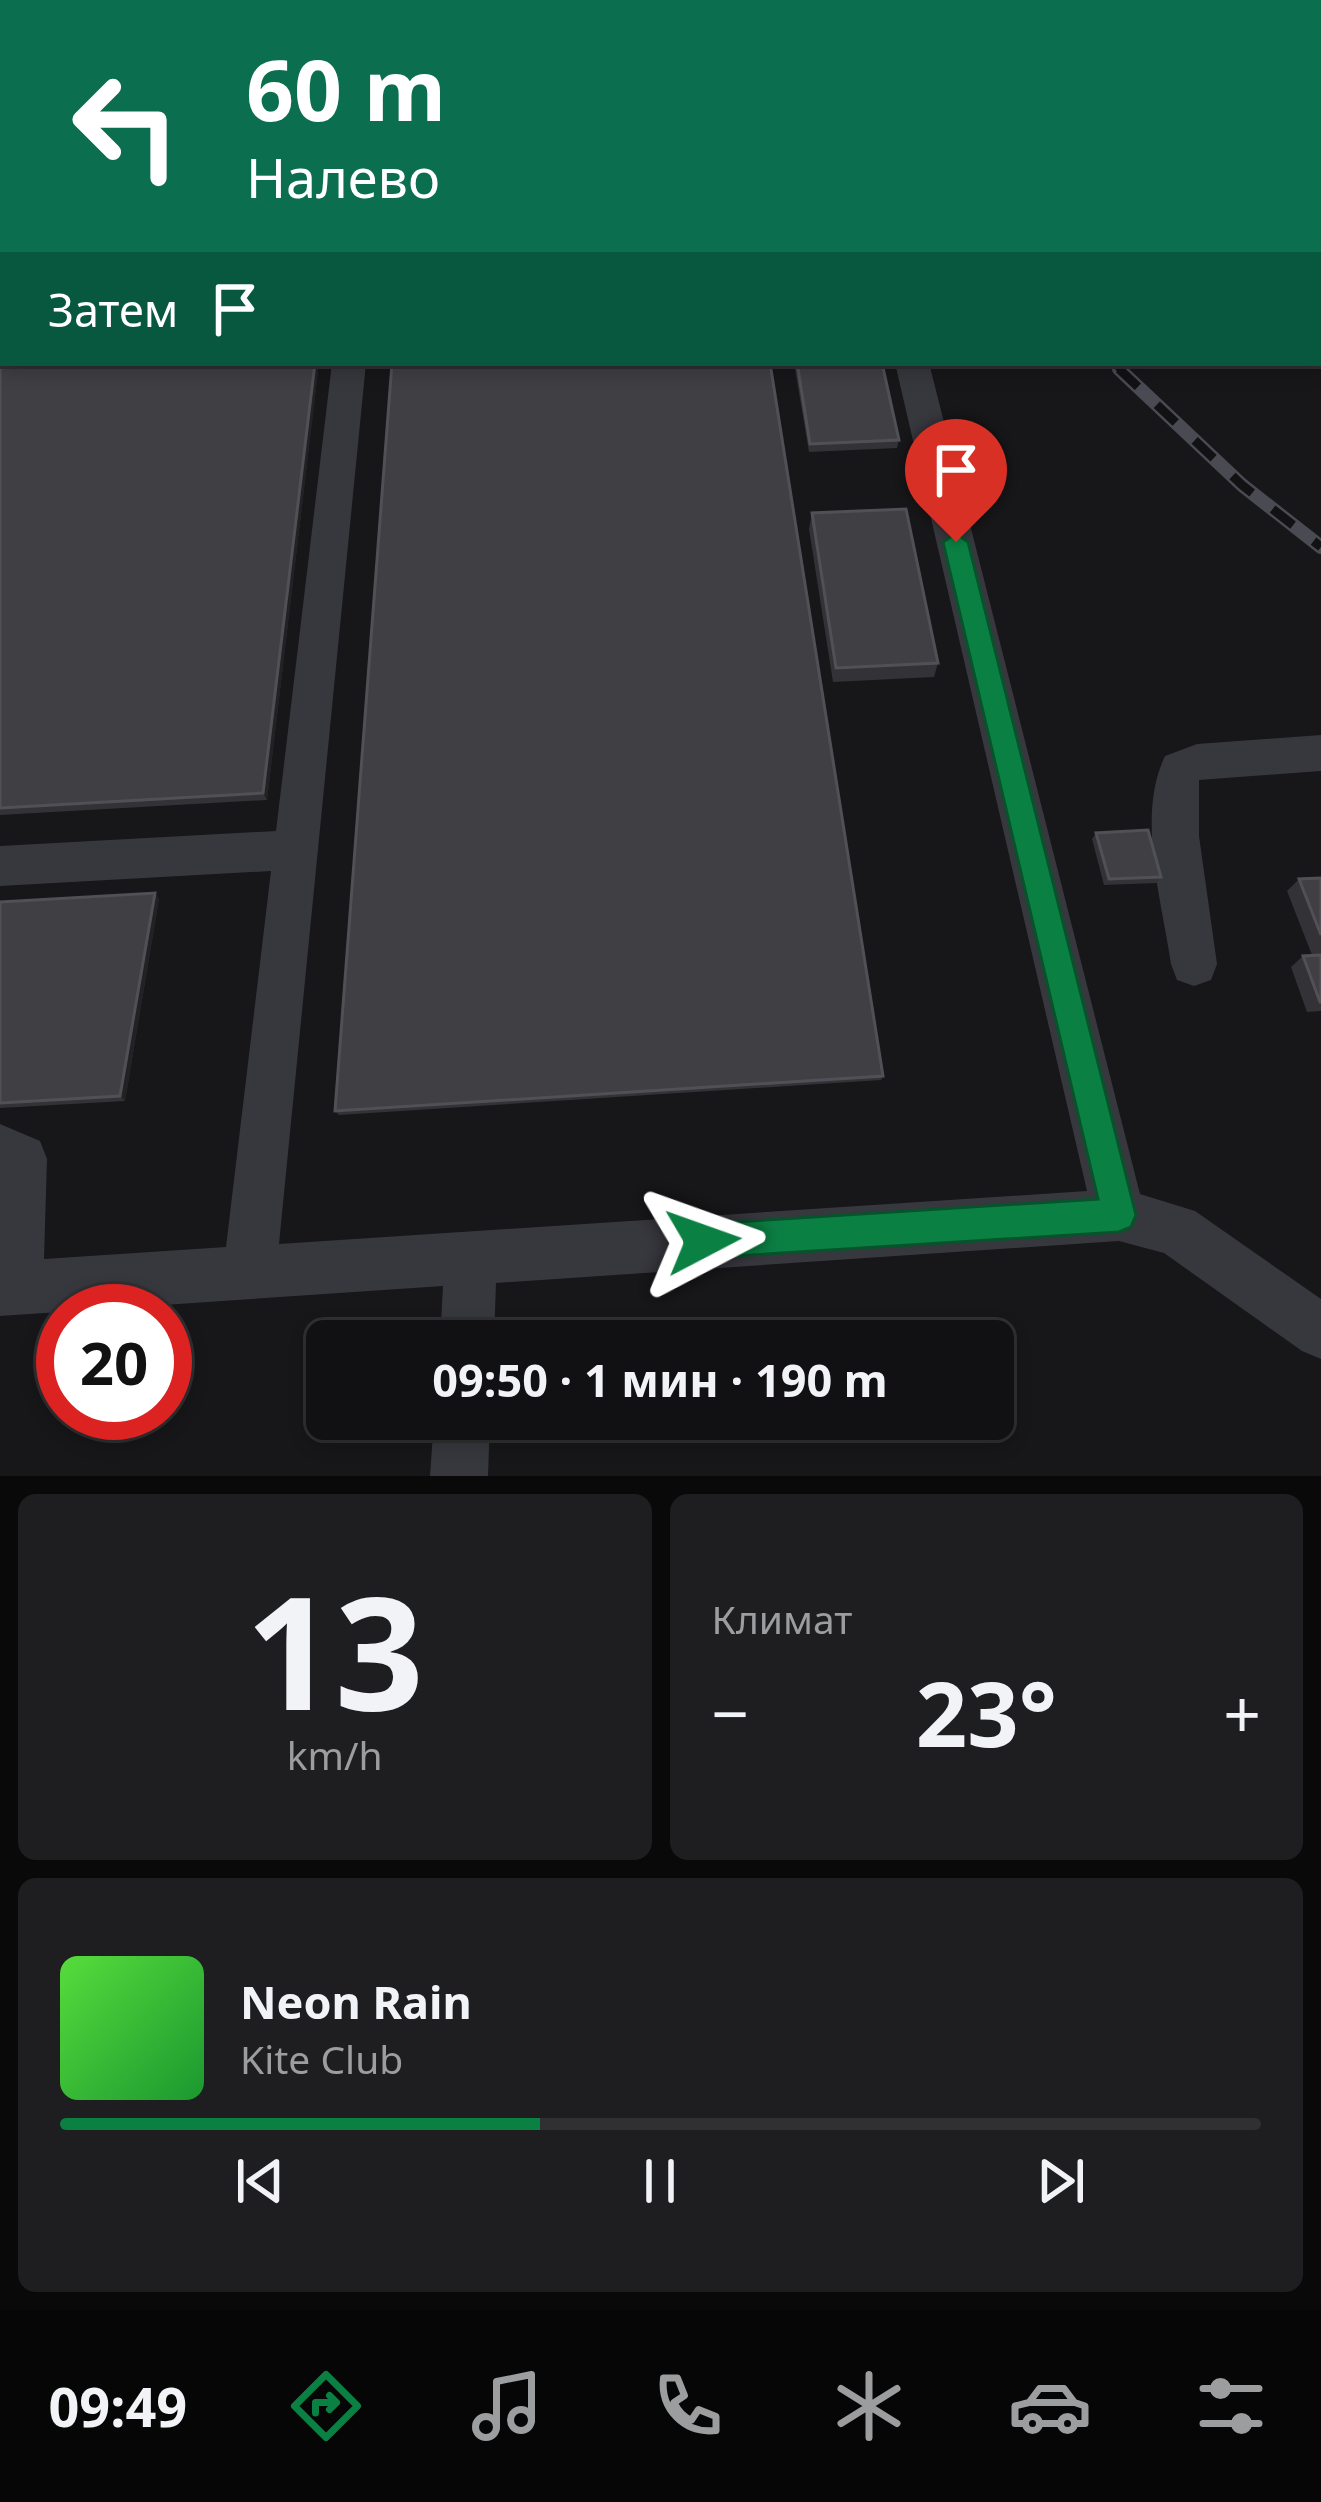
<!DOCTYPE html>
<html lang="ru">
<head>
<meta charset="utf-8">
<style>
  body { margin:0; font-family:"Noto Sans",sans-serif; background:#1e1e20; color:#f1f3f6; height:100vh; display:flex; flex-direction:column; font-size:45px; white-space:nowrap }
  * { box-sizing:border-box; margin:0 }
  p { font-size:39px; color:#9c9d9f }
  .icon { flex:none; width:66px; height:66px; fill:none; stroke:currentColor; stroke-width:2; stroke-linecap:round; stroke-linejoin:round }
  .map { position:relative; height:1476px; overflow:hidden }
  .side { display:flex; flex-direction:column; gap:18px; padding:18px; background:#09090a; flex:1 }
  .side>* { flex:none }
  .top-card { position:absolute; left:0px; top:0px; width:1323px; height:366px; box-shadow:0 6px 18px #0003,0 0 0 3px #303032; background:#0b6e4f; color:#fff; overflow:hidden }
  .speed { position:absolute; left:36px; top:1284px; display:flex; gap:24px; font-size:60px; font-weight:700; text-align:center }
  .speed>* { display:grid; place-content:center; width:156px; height:156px; border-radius:50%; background:#111012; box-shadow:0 6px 18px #0003,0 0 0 3px #303032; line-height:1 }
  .speed .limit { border:18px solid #d22; background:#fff; color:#111 }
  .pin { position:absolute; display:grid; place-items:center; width:102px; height:102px; color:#fff; margin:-123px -51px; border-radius:50% 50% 50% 0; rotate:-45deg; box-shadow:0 0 12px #0007 }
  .pin .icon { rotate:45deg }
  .me { position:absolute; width:132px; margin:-66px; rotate:86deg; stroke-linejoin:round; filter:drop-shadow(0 0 9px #0008) }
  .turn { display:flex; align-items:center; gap:42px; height:252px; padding:0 48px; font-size:54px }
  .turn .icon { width:156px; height:156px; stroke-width:2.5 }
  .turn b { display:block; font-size:84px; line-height:102px }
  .then { display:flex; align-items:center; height:114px; padding:0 48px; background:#0003; gap:24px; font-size:45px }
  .big { font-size:90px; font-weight:700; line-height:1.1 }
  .side .card { flex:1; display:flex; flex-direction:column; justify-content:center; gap:18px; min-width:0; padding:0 42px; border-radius:18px; background:#1e1e20 }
  .side .dial { align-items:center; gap:0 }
  .dial b { font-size:156px; line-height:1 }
  .song { display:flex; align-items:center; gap:36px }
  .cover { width:144px; height:144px; border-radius:18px; background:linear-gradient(135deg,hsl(110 70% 55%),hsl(130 70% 35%)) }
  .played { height:12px; border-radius:6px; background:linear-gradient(90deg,#0b8043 40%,#303032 40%) }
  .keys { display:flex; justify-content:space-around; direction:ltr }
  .heat { display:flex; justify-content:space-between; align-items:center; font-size:66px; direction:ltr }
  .side .tiles { flex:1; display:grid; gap:18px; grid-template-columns:1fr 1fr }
  .card:last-child { grid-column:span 2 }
  .trip { position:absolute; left:306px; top:1320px; width:708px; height:120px; border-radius:18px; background:#111012; box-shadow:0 6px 18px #0003,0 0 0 3px #303032; font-weight:700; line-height:120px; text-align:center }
  .tab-bar { display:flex; height:192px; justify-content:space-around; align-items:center; background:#070607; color:#9c9d9f }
  .tab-bar .icon { width:84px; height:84px }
  .tab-bar .active { color:#0b8043 }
  .tab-bar b { font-size:54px; color:#f1f3f6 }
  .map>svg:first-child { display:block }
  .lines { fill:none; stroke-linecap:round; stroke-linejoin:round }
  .minor { fill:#37373e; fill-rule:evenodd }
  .rail-far1-casing { stroke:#4a4a53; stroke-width:9 }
  .rail-casing { stroke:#4a4a53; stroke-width:14 }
  .rail-far1 { stroke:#121113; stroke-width:6; stroke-dasharray:20; stroke-linecap:butt }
  .rail { stroke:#121113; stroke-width:9; stroke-dasharray:26; stroke-linecap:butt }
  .wall { fill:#333236 }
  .shaded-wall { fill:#222124 }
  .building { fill:#3f3f44; stroke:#505056; stroke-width:3 }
  .route { fill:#0b8043; stroke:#07532c; stroke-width:3 }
</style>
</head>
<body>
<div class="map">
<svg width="1321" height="1476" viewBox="0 0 1321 1476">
  <rect width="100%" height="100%" fill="#171618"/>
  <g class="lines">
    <!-- minor -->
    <path class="minor" d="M734,0H760V3H734Z
      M838,0H864L865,3H839Z
      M980,0H1006V3H980Z
      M1320,108H1321V126H1320Z
      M332,363H366L279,1244L1087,1191L895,363H929L1140,1194L1195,1211L1321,1299V1359L1302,1351L1164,1253L1119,1241L496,1283L494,1341H440L443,1286L0,1316V1124L40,1141L47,1159L44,1259L226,1247L271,871L0,886V846L276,831Z
      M1321,735V771L1199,780V836L1217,964L1211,980L1194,986L1177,980L1171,964C1162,901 1136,816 1165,756L1197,744Z
      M434,1419H490L488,1476H430Z"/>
    <defs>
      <path id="rail-far1" d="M1113,363L1122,372"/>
      <path id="rail" d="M1119,369L1242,485L1321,547"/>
    </defs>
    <!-- rail-far1 casing -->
    <use href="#rail-far1" class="rail-far1-casing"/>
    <!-- rail casing -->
    <use href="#rail" class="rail-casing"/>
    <!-- rail-far1 -->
    <use href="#rail-far1" class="rail-far1"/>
    <!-- rail -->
    <use href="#rail" class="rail"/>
  </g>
  <!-- wall -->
  <path class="wall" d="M0,0H362L267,800L0,815Z
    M794,363H882L899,440L897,448L809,452Z
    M812,513L938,663L934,677L833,682L809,529Z
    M1096,833L1161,877L1157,883L1104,885L1092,839Z
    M1321,878V1011L1307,1012L1291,967L1303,956L1312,955L1287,891L1299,879Z
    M155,893L159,899L125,1101L0,1108V902Z
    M883,1076L881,1080L339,1115L335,1111Z"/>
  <!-- shaded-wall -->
  <path class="shaded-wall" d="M315,363H319L267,800L263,793Z
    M155,893L159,899L125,1101L120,1096Z"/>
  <!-- building -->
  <path class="building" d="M0,0H359V3H3V363H315L263,793L0,808Z
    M420,0H712V3H420Z
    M882,0H925L924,3H881Z
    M1060,0H1137V3H1060Z
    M392,363H770L883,1076L335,1111Z
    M797,363H882L899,440L810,444Z
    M906,509L938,663L836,668L812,513Z
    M1148,830L1161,877L1109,879L1096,833Z
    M1321,878V935L1299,879Z
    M155,893L120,1096L0,1103V902Z
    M1321,955V1002H1320L1303,956Z"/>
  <!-- route -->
  <path class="route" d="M956,533L968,542L1136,1215L1131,1227L1119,1232L703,1258L690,1253L685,1241L690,1229L703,1224L1098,1199L943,542Z"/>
</svg>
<div class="speed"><div class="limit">20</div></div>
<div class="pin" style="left:956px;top:542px;background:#d93025"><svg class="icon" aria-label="arrive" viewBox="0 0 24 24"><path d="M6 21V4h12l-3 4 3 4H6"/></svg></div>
<svg class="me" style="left:703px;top:1241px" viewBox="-20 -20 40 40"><path d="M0-17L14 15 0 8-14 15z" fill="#0b8043" stroke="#fff" stroke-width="4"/></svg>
<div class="trip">09:50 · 1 мин · 190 m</div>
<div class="top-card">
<div class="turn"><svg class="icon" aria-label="left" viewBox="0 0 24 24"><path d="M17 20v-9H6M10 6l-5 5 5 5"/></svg><div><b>60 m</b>Налево</div></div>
<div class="then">Затем<svg class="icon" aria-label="arrive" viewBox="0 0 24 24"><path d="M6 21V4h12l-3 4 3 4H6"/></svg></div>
</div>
</div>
<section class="side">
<div class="tiles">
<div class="card dial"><b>13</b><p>km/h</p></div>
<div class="card"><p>Климат</p>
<div class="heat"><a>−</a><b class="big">23°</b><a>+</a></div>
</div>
<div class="card">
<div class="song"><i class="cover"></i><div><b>Neon Rain</b><p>Kite Club</p></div></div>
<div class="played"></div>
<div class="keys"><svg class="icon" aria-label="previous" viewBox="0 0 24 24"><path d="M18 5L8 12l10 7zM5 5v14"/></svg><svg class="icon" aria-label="pause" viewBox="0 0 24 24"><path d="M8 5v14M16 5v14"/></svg><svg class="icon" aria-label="next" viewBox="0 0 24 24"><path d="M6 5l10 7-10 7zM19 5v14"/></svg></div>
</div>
</div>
</section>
<nav class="tab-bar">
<b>09:49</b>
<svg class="icon active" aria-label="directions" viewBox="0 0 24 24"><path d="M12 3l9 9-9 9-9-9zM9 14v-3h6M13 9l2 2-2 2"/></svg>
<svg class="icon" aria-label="music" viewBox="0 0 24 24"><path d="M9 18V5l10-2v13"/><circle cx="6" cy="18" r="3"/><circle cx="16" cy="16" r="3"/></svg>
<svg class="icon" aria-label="phone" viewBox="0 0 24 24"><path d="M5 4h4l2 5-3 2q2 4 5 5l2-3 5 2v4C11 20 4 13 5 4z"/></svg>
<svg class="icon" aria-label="climate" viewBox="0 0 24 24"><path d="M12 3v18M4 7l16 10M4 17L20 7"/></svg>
<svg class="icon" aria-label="car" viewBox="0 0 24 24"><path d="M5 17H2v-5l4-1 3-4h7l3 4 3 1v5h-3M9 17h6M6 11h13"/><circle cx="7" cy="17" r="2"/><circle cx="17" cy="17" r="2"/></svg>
<svg class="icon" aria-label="filters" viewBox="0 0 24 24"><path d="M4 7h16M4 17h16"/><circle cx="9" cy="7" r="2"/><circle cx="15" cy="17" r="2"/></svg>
</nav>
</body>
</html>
